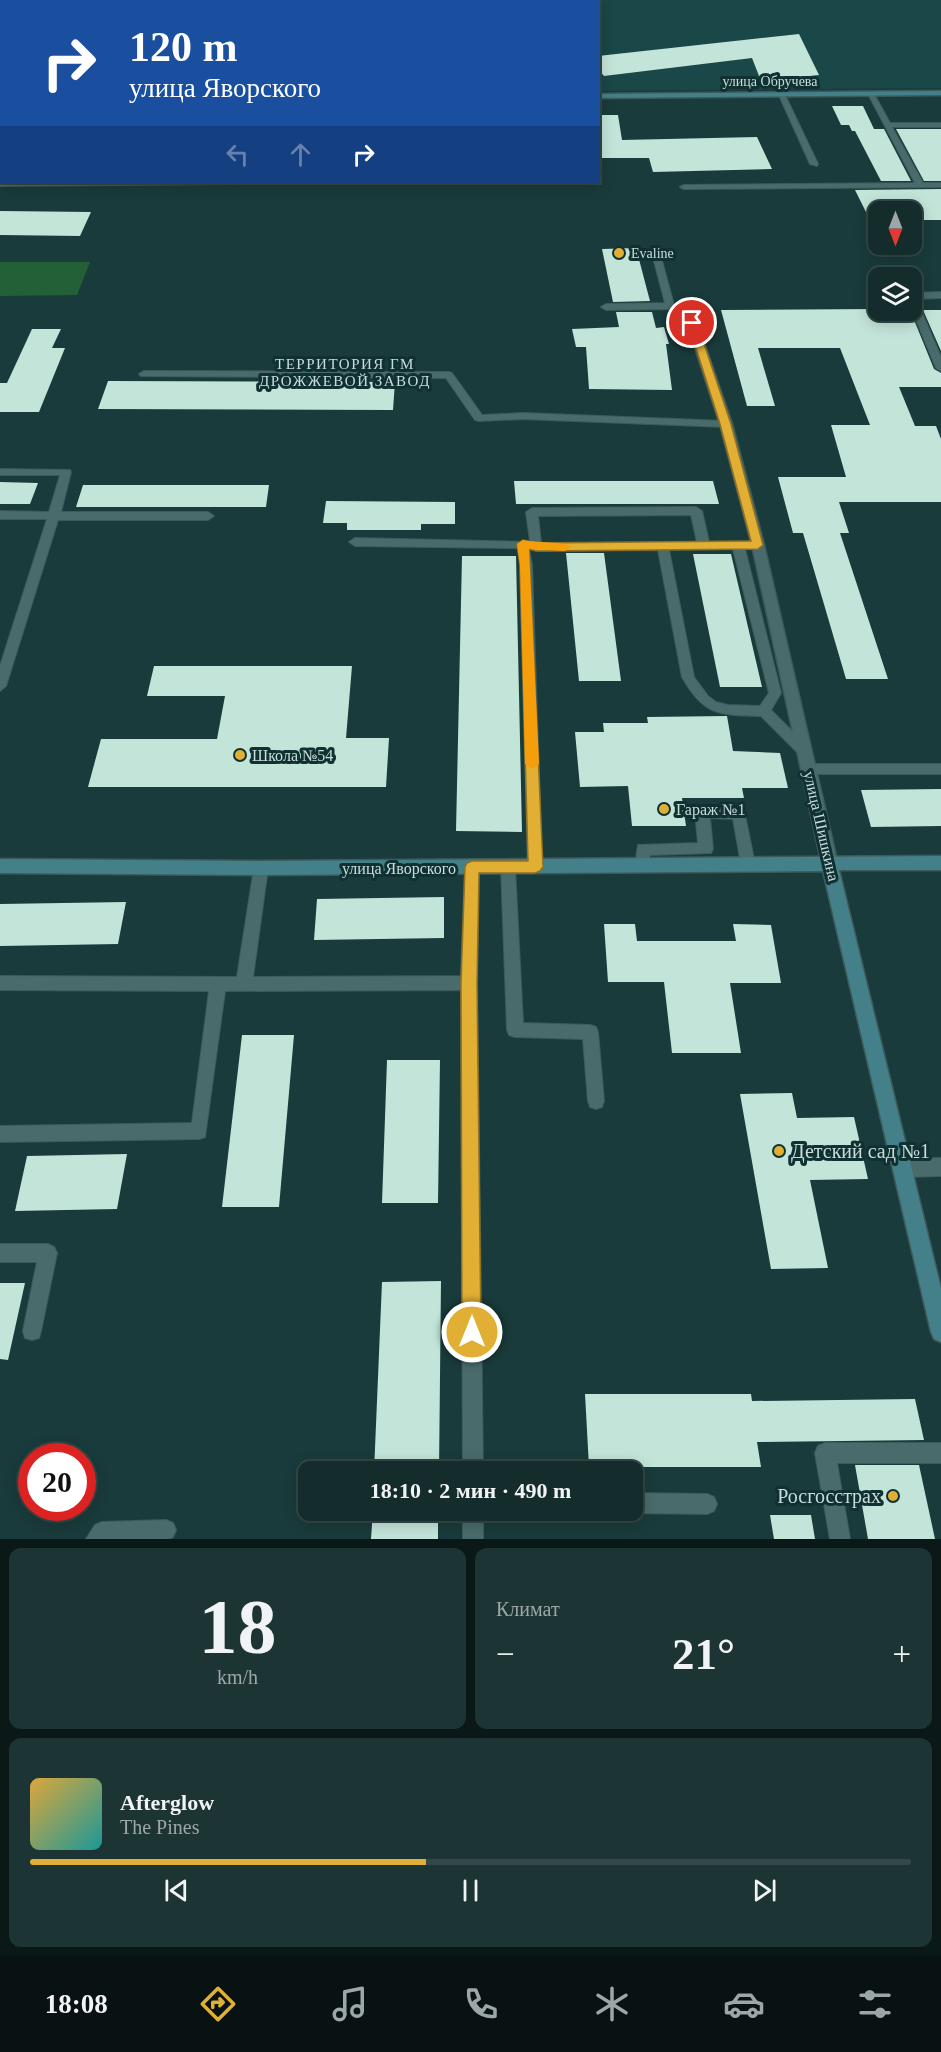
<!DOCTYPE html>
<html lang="ru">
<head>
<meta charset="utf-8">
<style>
  body { margin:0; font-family:Georgia,serif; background:#1d3434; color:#f1f3f6; height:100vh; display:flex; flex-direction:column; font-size:22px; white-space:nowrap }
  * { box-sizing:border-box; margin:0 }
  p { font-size:20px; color:#9da7a9 }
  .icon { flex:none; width:33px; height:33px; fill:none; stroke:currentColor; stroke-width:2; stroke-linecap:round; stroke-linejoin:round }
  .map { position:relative; height:1539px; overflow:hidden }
  .panel { display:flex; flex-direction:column; gap:9px; padding:9px; background:#0b1818; flex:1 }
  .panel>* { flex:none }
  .top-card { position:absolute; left:0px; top:0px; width:600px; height:183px; box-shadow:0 3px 15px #0003,0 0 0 2px #334848; background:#1a4fa0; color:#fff; overflow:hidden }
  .needle { width:39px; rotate:180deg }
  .tools { position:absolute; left:868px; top:201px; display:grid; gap:12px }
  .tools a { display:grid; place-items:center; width:54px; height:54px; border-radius:12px; background:#142c2c; box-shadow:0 3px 15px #0003,0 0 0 2px #334848; font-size:30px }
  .speed { position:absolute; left:18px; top:1443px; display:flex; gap:12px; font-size:30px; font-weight:700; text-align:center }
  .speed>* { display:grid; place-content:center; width:78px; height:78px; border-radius:50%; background:#142c2c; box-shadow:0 3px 15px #0003,0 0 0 2px #334848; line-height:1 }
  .speed .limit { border:9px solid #d22; background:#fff; color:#111 }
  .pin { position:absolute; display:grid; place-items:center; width:51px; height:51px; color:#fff; margin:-26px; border:3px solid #fff; border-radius:50%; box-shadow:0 2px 6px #0007 }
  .me { position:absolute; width:66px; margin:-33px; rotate:0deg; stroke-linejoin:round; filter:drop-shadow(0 0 4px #0008) }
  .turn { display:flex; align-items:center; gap:21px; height:126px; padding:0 30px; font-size:27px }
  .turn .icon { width:78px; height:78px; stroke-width:2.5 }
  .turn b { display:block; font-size:42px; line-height:51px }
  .lanes { display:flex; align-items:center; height:57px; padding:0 30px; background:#0003; justify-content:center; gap:30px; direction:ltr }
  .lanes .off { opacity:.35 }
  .big { font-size:45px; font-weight:700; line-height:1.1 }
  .panel .widget { flex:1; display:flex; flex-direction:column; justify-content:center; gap:9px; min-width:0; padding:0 21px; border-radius:12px; background:#1d3434 }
  .panel .dial { align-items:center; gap:0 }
  .dial b { font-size:78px; line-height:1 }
  .song { display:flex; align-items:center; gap:18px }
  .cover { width:72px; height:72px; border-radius:9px; background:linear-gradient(135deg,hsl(40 70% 55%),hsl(180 70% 35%)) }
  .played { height:6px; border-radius:3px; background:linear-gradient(90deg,#e1af34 45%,#334848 45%) }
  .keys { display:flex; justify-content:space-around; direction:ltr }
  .heat { display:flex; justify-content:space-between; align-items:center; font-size:33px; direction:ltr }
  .panel .tiles { flex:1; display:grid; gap:9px; grid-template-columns:1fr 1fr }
  .widget:last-child { grid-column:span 2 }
  .trip { position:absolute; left:298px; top:1461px; width:345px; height:60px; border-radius:12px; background:#142c2c; box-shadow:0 3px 15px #0003,0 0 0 2px #334848; font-weight:700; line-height:60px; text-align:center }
  .tab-bar { display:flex; height:96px; justify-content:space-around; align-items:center; background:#081212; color:#9da7a9 }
  .tab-bar .icon { width:42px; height:42px }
  .tab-bar .on { color:#e1af34 }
  .tab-bar b { font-size:27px; color:#f1f3f6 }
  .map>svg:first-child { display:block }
  .built { fill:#1a4747 }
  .green { fill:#246037 }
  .building { fill:#c3e4d9 }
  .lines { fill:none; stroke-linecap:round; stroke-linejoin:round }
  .lane-casing { stroke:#3d5a5a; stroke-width:2 }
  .street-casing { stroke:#3d5a5a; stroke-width:3 }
  .secondary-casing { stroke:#3d5a5a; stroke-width:3 }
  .lane { fill:#4a6b6b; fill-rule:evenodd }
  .street { fill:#4a6b6b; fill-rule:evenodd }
  .secondary { fill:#448089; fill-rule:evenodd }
  .route { fill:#e1af34; stroke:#927222; stroke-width:1.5 }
  .slow { fill:#f59e0b }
  .poi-dot { fill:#e1af34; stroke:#0f3131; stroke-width:2 }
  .labels { text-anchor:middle; stroke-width:6; stroke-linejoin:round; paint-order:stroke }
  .far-street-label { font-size:14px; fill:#cadcdb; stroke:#0f3131 }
  .far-poi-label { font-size:14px; fill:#cadcdb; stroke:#0f3131; text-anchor:start }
  .far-neighbourhood-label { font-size:15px; letter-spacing:1.5px; fill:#cadcdb; stroke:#0f3131 }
  .poi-label { font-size:16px; fill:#cadcdb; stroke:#0f3131; text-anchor:start }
  .street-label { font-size:16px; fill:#cadcdb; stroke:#0f3131 }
  .near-poi-label { font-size:20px; fill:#cadcdb; stroke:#0f3131; text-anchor:start }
</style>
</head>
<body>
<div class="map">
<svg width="941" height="1539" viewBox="0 0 941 1539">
  <rect width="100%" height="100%" fill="#1a3b3b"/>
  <!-- built -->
  <path class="built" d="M586,0H941V88L599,91L598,2H582Z"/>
  <!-- green -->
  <path class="green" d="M0,262H90L77,295L0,296Z"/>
  <!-- building -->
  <path class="building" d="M799,34L819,75L761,81L752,58L604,76L598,69V56Z
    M832,106H863L874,129H884L911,181H881L855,131H852L849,125H841Z
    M598,115H618L622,140L757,137L772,169L653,172L649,158H598Z
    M896,129H941V181H924Z
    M941,189V220H912V212H879V220H870L855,190Z
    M0,211L91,212L80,236L0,235Z
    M636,248L650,301L613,302L602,249Z
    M879,309L910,310L934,369L941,373V387H899L915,426H936L941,439V502H839L849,533H840L888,679H846L803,533H793L778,477H846L831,425H870L840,348H758L775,406H747L721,310Z
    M923,310H941V351Z
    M616,312H652L656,328L664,327L669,344H666L672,390L589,389L586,347H576L572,329L619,327Z
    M32,329H61L52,348H65L39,412H0V383H7Z
    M108,381L395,382L393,410L98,409Z
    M514,481H713L719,504H516Z
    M0,482L38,483L30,504H0Z
    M83,485H269L266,507H76Z
    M326,501L455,502V524H421V530H347V523H323Z
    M566,553H604L621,681H579Z
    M693,554H731L762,687H720Z
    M462,556H516L522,832L456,831Z
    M154,666H352L346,738H389L386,787H88L101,739H217L225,696H147Z
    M727,716L733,751L780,753L788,788H742L744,798H682L686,826H632L628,786L580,787L575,732H604L603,723H648L647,717Z
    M941,789V826L871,827L861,790Z
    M444,897V938L314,940L317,899Z
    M126,902L118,944L0,946V904Z
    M604,924H635L637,941H736L733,924L771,925L781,983H730L741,1053H672L664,982H608Z
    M242,1035H294L279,1207H222Z
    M387,1060H440L438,1203H382Z
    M792,1093L797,1118L854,1117L868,1179L810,1180L828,1268L771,1269L740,1094Z
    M127,1154L117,1209L15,1211L27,1156Z
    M441,1281L439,1472H374L382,1282Z
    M0,1283H25L8,1360L0,1359Z
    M585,1394H751L752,1401L915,1399L924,1440L757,1442L761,1467H589Z
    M855,1465H919L935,1539H868Z
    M373,1510H438V1539H371Z
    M770,1515H811L815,1539H774Z"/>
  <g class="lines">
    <defs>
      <path id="lane" d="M27,0H40L24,2Z
        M205,0H216L202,2Z
        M0,4H2V8H0Z
        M0,57H2L0,62Z
        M867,92H873L890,123H941V127H892L923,183H941V187L684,189L680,187L684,185L915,183Z
        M778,93L785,95L818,164L817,166L810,164Z
        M0,182H238L234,184L0,186Z
        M658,258L662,261L674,305L695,321V325H689L668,309L606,310L601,307L606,304L665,303L654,261Z
        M941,292V298L916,299L941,357V371L936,368L912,310V293Z
        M144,371L449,372L452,373L482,415L523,413L726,421L731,424L726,427L523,419L479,421L475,420L446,378L141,376L139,374Z
        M0,469L70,470L71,472L61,512H208L214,516L208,520H58L6,686L0,691V666L47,519H0V511L49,512L60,475H0Z
        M696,507L702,511L709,542L758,541L764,545L758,549H745L781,693L771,710L811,750L809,754H799L761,716C719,715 704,716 682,677L658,550L536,551L529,549L532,565L542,867L540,871L535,873L530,871L528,867L520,565L518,548L355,546L349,542L355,538L527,542L530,541L526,512L532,508ZM691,515L697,542L541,543L538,516ZM733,549L769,693L760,706L728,705L716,702L708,696L694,677L669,550Z
        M810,764H941V774H810L805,773L803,769L805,765Z
        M702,806L744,810L755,864L753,868L748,870L743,868L741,864L733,819L710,818L713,849L711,853L650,855L647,869L642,871L637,869L635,865L638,845L698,843L695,812L697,808Z
        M472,861L477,863L479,867L477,983L483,1472H463L461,990L225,991L205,1137L199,1139L0,1142V1126L192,1123L209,991L0,990V976L237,977L254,868L256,864L261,862L266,864L268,868L253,977L461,976L465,867L467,863Z
        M508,861L513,863L515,867L523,1023L590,1025L596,1027L598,1032L604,1101L602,1107L596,1109L590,1107L588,1101L583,1039L515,1037L509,1035L507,1030L501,867L503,863Z
        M941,1158V1176L904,1177L898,1174L895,1168L898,1162L904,1159Z
        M0,1244H48L54,1247L57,1253L41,1331L39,1338L32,1340L25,1338L23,1331L37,1262H0Z
        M825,1443H941V1463H837L850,1539H830L815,1453L818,1446Z
        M633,1493L707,1494L714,1497L717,1504L714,1511L707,1514L633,1513L627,1510H633Z
        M463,1510H483V1539H463Z
        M166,1520L173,1523L176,1530L173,1537L169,1539H86L95,1525L102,1522Z"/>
      <path id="street" d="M162,0L160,2H153L154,0Z
        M0,71H2L0,76Z
        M692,320L697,323L732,424L764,545L838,865L836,870L830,872L824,870L822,865L752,545L720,424L687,323Z"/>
      <path id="secondary" d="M941,91V95L598,98V94Z
        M0,92H2V96H0Z
        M941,856V870H839L941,1289V1342L934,1339L931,1332L823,871L261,875L0,873V859L261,861Z"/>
    </defs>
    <!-- lane casing -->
    <use href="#lane" class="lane-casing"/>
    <!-- street casing -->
    <use href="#street" class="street-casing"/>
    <!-- secondary casing -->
    <use href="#secondary" class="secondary-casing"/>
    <!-- lane -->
    <use href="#lane" class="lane"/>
    <!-- street -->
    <use href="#street" class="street"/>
    <!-- secondary -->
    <use href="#secondary" class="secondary"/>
  </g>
  <!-- route -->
  <path class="route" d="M689,321L697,323L731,424L763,545L758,549L537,551L529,549L543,867L540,871L535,873H479L477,983L481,1332L478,1339L472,1341L465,1339L462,1332L461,983L465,867L467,863L472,861H528L520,565L517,544L523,540L537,543L751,541L720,424L688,323Z"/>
  <!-- slow -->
  <path class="slow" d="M523,540C535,543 565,541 571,547L565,551L529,549L539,764L532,769L525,764L520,565L517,544Z"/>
  <!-- markers -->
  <g class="poi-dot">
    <circle cx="619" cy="253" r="6"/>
    <circle cx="240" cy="755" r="6"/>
    <circle cx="664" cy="809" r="6"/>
    <circle cx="779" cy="1151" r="6"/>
    <circle cx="893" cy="1496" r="6"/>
  </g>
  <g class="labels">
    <!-- far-street labels -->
    <g class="far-street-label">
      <text x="770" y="86">улица Обручева</text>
    </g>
    <!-- far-poi labels -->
    <g class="far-poi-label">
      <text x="631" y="258">Evaline</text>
    </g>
    <!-- far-neighbourhood labels -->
    <g class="far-neighbourhood-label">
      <text x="345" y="369">ТЕРРИТОРИЯ ГМ<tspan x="345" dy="17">ДРОЖЖЕВОЙ ЗАВОД</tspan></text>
    </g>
    <!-- poi labels -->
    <g class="poi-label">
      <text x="252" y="761">Школа №54</text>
      <text x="676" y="815">Гараж №1</text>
    </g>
    <!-- street labels -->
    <g class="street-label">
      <text transform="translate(822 826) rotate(77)" y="6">улица Шишкина</text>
      <text x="399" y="874">улица Яворского</text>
    </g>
    <!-- near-poi labels -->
    <g class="near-poi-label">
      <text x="791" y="1158">Детский сад №1</text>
      <text x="881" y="1503" text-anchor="end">Росгосстрах</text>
    </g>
  </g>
</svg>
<div class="tools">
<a><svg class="needle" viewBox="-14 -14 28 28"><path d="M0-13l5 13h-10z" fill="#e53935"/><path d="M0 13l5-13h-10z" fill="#9da7a9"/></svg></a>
<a><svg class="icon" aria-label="layers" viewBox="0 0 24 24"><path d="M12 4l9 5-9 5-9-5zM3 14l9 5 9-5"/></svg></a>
</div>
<div class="speed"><div class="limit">20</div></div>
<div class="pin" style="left:692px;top:323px;background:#d93025"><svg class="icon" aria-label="arrive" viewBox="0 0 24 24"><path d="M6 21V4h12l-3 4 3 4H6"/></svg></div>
<svg class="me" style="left:472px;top:1332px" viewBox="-20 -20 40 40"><circle r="17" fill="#e1af34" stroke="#fff" stroke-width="3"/><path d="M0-11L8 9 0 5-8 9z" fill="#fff"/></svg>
<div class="trip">18:10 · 2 мин · 490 m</div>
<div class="top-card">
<div class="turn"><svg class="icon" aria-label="right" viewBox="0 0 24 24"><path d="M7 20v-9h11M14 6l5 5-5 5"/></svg><div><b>120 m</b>улица Яворского</div></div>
<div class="lanes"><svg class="icon off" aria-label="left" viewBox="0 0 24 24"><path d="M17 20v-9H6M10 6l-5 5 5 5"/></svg><svg class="icon off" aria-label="ahead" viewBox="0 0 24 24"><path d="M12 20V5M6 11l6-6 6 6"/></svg><svg class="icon" aria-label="right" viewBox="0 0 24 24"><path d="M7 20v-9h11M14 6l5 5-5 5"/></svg></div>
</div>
</div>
<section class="panel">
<div class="tiles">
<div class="widget dial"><b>18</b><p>km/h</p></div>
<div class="widget"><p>Климат</p>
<div class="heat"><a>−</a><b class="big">21°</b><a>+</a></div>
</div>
<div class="widget">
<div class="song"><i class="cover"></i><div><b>Afterglow</b><p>The Pines</p></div></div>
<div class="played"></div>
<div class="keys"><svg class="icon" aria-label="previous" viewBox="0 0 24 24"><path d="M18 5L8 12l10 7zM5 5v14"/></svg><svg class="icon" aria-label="pause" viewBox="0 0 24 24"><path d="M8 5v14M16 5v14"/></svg><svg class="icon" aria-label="next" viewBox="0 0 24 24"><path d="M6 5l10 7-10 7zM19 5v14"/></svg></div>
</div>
</div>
</section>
<nav class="tab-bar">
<b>18:08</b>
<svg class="icon on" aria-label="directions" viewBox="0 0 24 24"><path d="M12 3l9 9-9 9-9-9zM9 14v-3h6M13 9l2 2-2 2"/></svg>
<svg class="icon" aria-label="music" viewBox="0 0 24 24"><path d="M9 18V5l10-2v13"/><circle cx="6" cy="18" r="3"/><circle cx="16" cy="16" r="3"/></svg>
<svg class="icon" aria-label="phone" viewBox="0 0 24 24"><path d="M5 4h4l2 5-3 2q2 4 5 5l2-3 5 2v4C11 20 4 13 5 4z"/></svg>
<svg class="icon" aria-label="climate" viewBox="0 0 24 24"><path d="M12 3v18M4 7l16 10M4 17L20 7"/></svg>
<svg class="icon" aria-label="car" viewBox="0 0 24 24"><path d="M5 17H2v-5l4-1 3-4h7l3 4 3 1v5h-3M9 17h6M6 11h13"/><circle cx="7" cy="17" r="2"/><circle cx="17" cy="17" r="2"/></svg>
<svg class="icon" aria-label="filters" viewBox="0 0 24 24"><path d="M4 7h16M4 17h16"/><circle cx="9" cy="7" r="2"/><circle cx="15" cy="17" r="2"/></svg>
</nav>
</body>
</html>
